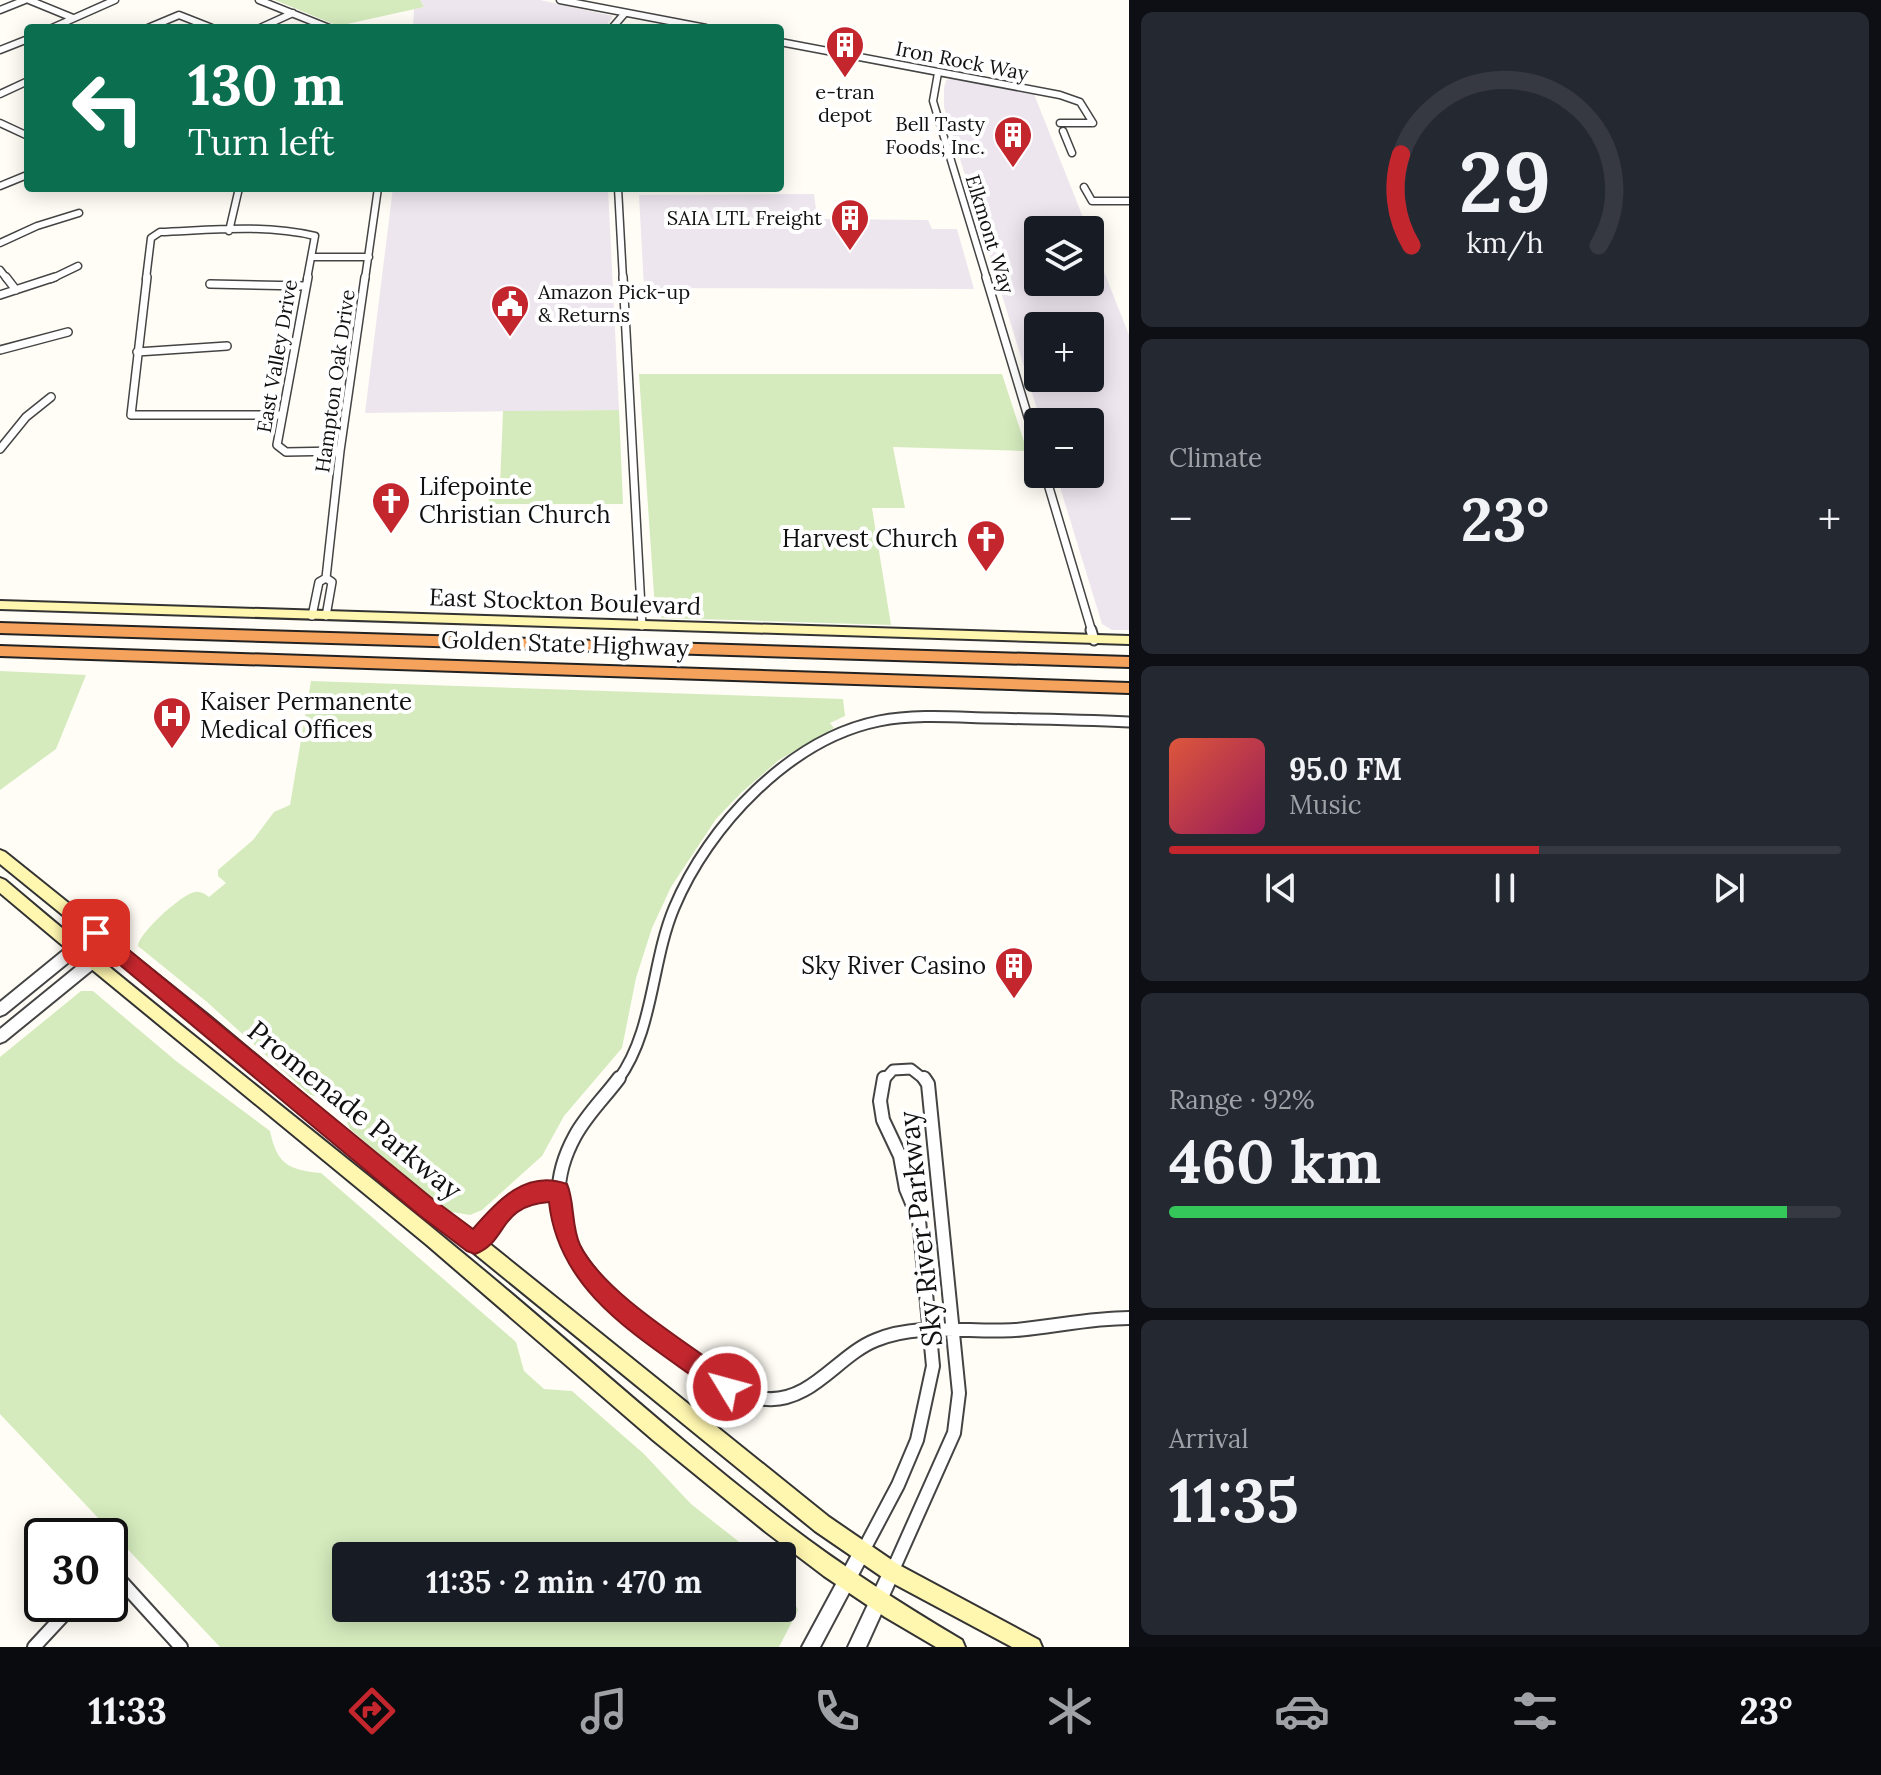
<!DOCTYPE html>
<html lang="en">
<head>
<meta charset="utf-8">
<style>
  body { margin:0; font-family:Lora,serif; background:#242831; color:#f1f3f6; height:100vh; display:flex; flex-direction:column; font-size:30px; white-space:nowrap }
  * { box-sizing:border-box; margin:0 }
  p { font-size:26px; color:#9ea1a6 }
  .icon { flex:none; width:44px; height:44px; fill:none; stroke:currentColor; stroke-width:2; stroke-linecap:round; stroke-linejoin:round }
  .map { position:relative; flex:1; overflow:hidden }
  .drawer { display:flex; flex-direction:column; gap:12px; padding:12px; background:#0d0f14; width:752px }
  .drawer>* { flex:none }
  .hud { position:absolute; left:24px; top:24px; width:760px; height:168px; border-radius:8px; box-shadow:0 4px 20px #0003; background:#0b6e4f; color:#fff; overflow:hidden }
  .tools { position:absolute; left:1024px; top:216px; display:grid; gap:16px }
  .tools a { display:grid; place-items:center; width:80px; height:80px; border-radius:8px; background:#171b24; box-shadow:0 4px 20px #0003; font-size:40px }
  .speed { position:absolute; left:24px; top:1518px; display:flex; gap:16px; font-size:40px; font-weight:700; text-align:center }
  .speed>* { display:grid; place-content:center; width:104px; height:104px; border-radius:50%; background:#171b24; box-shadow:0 4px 20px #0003; line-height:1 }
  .speed .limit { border:4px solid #111; border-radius:12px; background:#fff; color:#111 }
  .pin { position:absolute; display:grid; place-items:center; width:68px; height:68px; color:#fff; margin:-34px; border-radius:16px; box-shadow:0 4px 12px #0006 }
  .me { position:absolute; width:88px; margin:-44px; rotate:307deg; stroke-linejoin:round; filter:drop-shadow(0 0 6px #0008) }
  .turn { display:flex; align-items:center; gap:28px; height:168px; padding:0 32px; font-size:36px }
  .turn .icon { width:104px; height:104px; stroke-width:2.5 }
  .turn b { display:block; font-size:56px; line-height:68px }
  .big { font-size:60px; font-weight:700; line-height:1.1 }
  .drawer .widget { flex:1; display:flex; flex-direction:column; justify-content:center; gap:12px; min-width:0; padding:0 28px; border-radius:12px; background:#242831 }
  .drawer .dial { align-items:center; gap:0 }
  .dial svg { height:208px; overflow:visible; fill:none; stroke:#363941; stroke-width:7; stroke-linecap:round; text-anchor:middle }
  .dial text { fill:#f1f3f6; stroke:none }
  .song { display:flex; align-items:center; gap:24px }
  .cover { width:96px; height:96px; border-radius:12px; background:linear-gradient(135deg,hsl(10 70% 55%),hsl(330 70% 35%)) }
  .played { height:8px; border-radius:4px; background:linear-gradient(90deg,#c4262e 55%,#363941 55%) }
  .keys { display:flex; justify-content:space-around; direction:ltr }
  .heat { display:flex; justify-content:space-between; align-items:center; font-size:44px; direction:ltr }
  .charge { height:12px; border-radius:6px; background:linear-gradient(90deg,#34c759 92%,#363941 0) }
  .trip { position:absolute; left:332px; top:1542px; width:464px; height:80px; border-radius:8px; background:#171b24; box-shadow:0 4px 20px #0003; font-weight:700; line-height:80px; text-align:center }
  .tabs { display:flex; height:128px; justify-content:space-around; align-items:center; background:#090b0e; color:#9ea1a6 }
  .tabs .icon { width:56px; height:56px }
  .tabs .active { color:#c4262e }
  .tabs b { font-size:36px; color:#f1f3f6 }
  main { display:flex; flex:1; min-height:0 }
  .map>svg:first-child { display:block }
  .industrial { fill:#eee6ef; fill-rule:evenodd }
  .green { fill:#d5ebbd }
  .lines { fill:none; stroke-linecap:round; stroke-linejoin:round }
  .minor-far3-casing { stroke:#444; stroke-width:9 }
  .minor-far2-casing { stroke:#444; stroke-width:10 }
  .minor-far1-casing { stroke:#444; stroke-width:13 }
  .minor-casing { stroke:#444; stroke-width:16 }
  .tertiary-casing { stroke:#444; stroke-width:4 }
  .secondary-casing { stroke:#333; stroke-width:4 }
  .motorway-casing { stroke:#222; stroke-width:4 }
  .minor-far3 { stroke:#fff; stroke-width:6 }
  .minor-far2 { stroke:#fff; stroke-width:7 }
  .minor-far1 { stroke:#fff; stroke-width:9 }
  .minor { stroke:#fff; stroke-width:12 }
  .tertiary { fill:#fff; fill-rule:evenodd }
  .secondary { fill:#fff6b0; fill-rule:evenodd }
  .motorway { fill:#f5a25d; fill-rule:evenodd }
  .route { fill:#c4262e; stroke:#7f191e; stroke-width:2 }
  .labels { text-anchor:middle; stroke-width:8; stroke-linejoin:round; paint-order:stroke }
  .far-street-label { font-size:20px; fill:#111; stroke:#fff }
  .far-poi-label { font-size:20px; fill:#111; stroke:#fff; text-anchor:end }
  .poi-label { font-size:24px; fill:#111; stroke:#fff; text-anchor:start }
  .street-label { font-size:24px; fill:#111; stroke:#fff }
  .near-street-label { font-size:28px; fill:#111; stroke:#fff }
</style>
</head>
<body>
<main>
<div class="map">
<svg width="1129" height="1647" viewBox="0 0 1129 1647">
  <rect width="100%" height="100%" fill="#fffdf5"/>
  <!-- industrial -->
  <path class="industrial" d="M420,0H540L613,16L605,28H413L414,9L424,7Z
    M951,79L1034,94L1088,230H1038V282H1090V236L1129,335V630H1112L1102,624L1056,474H1090V422H1041L944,107V88L946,80ZM1038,326H1090V378H1038Z
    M393,188H608L619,410L365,413Z
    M814,194L817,217L821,219L928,220L932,229H957L974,289L644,288L639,195Z"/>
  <!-- green -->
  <path class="green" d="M275,0H420L424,7L338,26Z
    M639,374H1002L1027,451L893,447L905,508H872L891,625L662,618L655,609Z
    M619,410L623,504H489V486H500L503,411Z
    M0,671L86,675L56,749L0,790Z
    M311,681L843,699L845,716L830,723L834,728L779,760L742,792L716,819L671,887L652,928L636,978L622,1048L564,1116L542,1156L482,1210L470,1215L446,1211L350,1129L347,1122L357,1107L338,1092C328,1099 321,1099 309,1094L207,1002L138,946C138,934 179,897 192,893C198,890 204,893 209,897L226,883L218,876V870L253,840L274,812L290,805Z
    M81,991H93L176,1061L270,1131C277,1164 288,1170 321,1173L516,1342L524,1371L544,1389L572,1391L644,1454L691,1504L757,1556H346V1608H782V1575L798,1610L779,1647H220L0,1414V1057Z"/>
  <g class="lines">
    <defs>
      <path id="minor-far3" d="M29,0L73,18
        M259,0L329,28
        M560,0L706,28
        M0,10L25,0
        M52,28L115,0
        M148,28L179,15L212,28
        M260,28L293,13
        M612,28L625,13
        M780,42L1060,95L1080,102L1093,123
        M0,50L28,39
        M938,73L933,101L987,279
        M0,94L28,81
        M0,123L28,136
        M1060,123H1093
        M1063,131L1072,153
        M0,186L27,175
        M1084,187L1092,201H1129
        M618,188L623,279
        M229,231L239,188
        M0,243L37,226L79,213
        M313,257H369
        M0,270L7,279
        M51,279L78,266
        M146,279L151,238L160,232C212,230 264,224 315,236L307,279
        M365,279L378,188"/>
      <path id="minor-far2" d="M6,277L16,290
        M147,277L131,415H281
        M308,277L277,445L286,452L340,451
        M623,277L642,626
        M986,277L1038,450
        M210,284L305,286
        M0,295L55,277
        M0,350L68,332
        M137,352L227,346
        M0,449L26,417L51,397
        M1045,474L1092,632
        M312,616L319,582L326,578
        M326,616L332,582L326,578L340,451L365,277"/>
      <path id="minor-far1" d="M1091,630L1094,640
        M618,1080C654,1031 651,963 674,908C708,826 790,739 879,721C915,714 953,717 989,718C1036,719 1082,720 1129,722
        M884,1080L893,1070L911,1069L925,1080"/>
      <path id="minor" d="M619,1078C605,1097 587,1114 575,1136C524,1229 601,1292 669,1343C700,1366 727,1397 767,1399C812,1402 838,1355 876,1340C920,1322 969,1333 1015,1330C1053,1327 1090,1318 1129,1318
        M862,1553L898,1485L917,1440L933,1366L919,1220L906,1189L900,1156L883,1120L880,1101L884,1078
        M892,1572L954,1433L959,1393L928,1084L924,1078
        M110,1575L120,1580L181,1647
        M34,1647L74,1604"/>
      <path id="tertiary" d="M75,944L80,945L81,949L80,953L5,1014L0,1016V1002L70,945Z
        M92,957L97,958L98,962L97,966L5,1041L0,1043V1029L87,958Z
        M559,1184L564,1186L566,1191L564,1196L527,1200L512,1211L480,1248L475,1250L470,1248L468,1243L470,1238L502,1201L519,1189Z
        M862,1545L868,1547L870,1553L820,1647H802L856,1547Z
        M892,1564L898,1566L900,1572L866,1647H848L886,1566Z"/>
      <path id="secondary" d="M0,601L1129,636V644L0,609Z
        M0,850L5,852L208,1015L432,1202L476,1233L829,1517L899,1565L1039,1640L1042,1647H1012L885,1579L815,1531L464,1245L420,1214L198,1025L0,864Z
        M0,878L5,880C167,1018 337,1147 500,1284C593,1362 682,1443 778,1517C837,1563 898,1602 962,1640L965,1647H936L885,1617L824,1576L766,1532L653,1440L427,1245L56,940L0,893Z"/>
      <path id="motorway" d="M0,623L1129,657V667L0,633Z
        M0,646L1129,683V693L0,656Z"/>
    </defs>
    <!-- minor-far3 casing -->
    <use href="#minor-far3" class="minor-far3-casing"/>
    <!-- minor-far2 casing -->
    <use href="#minor-far2" class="minor-far2-casing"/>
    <!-- minor-far1 casing -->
    <use href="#minor-far1" class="minor-far1-casing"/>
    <!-- minor casing -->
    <use href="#minor" class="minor-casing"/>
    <!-- tertiary casing -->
    <use href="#tertiary" class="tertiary-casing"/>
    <!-- secondary casing -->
    <use href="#secondary" class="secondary-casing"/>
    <!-- motorway casing -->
    <use href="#motorway" class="motorway-casing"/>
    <!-- minor-far3 -->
    <use href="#minor-far3" class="minor-far3"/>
    <!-- minor-far2 -->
    <use href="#minor-far2" class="minor-far2"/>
    <!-- minor-far1 -->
    <use href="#minor-far1" class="minor-far1"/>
    <!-- minor -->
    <use href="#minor" class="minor"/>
    <!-- tertiary -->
    <use href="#tertiary" class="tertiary"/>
    <!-- secondary -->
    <use href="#secondary" class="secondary"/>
    <!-- motorway -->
    <use href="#motorway" class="motorway"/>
  </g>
  <!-- route -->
  <path class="route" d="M96,925L102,928L434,1200L473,1229C497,1201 526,1169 567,1184C575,1203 571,1225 580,1245C604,1294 691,1345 735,1378L738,1387L735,1395L727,1399L718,1395C649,1342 559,1298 549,1202C497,1206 509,1241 475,1254L467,1251L419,1215L89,939L86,933L89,928Z"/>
  <!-- icons -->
  <defs>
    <symbol id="building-pin" viewBox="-11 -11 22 30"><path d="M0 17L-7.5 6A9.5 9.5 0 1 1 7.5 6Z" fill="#c4262e" stroke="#fff"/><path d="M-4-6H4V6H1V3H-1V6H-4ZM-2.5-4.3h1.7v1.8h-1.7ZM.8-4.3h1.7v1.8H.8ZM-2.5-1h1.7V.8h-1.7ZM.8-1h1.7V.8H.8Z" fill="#fff"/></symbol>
    <symbol id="civic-pin" viewBox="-11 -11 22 30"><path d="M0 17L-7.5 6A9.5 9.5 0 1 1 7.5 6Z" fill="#c4262e" stroke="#fff"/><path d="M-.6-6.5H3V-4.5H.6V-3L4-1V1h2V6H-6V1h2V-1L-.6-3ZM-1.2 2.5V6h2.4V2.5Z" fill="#fff"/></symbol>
    <symbol id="church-pin" viewBox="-11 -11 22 30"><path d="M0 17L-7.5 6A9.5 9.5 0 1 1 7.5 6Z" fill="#c4262e" stroke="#fff"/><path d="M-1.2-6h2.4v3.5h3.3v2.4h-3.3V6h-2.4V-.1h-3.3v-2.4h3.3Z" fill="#fff"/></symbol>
    <symbol id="hospital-pin" viewBox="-11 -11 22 30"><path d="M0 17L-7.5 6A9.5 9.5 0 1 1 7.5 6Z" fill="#c4262e" stroke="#fff"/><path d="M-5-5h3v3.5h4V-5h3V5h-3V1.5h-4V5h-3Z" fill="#fff"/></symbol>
  </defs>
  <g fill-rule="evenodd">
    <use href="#building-pin" x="823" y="23" width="44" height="60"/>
    <use href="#building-pin" x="991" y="113" width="44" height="60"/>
    <use href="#building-pin" x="828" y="196" width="44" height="60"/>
    <use href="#civic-pin" x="488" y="282" width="44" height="60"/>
    <use href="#church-pin" x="369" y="479" width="44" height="60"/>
    <use href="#church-pin" x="964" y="517" width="44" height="60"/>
    <use href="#hospital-pin" x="150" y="694" width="44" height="60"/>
    <use href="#building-pin" x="992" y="944" width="44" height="60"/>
  </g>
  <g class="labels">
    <!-- far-street labels -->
    <g class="far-street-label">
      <text transform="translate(962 61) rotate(11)" y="7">Iron Rock Way</text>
      <text transform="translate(990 234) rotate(73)" y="7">Elkmont Way</text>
      <text transform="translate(277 356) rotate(-80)" y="7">East Valley Drive</text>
      <text transform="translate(335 381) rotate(-82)" y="7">Hampton Oak Drive</text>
    </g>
    <!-- far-poi labels -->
    <g class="far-poi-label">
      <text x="845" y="99" text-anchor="middle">e-tran<tspan x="845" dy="23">depot</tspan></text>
      <text x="985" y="131">Bell Tasty<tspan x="985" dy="23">Foods, Inc.</tspan></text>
      <text x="822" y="225">SAIA LTL Freight</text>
      <text x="538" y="299" text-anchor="start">Amazon Pick-up<tspan x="538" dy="23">&amp; Returns</tspan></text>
    </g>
    <!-- poi labels -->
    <g class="poi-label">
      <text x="419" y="495">Lifepointe<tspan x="419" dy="28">Christian Church</tspan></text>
      <text x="958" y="547" text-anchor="end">Harvest Church</text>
      <text x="200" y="710">Kaiser Permanente<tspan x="200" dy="28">Medical Offices</tspan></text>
      <text x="986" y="974" text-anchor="end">Sky River Casino</text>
    </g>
    <!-- street labels -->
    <g class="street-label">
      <text transform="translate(565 602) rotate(2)" y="8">East Stockton Boulevard</text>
      <text transform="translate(565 644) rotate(2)" y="8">Golden State Highway</text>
    </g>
    <!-- near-street labels -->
    <g class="near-street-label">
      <text transform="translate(355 1110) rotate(39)" y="10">Promenade Parkway</text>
      <text transform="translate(920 1229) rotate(-96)" y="10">Sky River Parkway</text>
    </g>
  </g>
</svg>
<div class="tools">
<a><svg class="icon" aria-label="layers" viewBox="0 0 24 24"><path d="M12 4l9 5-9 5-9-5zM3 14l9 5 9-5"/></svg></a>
<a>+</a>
<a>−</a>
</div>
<div class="speed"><div class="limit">30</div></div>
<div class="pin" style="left:96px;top:933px;background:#d93025"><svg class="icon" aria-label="arrive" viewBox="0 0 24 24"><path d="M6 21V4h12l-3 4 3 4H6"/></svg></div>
<svg class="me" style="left:727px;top:1387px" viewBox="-20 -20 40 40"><circle r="17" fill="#c4262e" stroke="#fff" stroke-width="3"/><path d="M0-11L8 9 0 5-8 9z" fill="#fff"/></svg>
<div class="trip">11:35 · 2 min · 470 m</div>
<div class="hud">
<div class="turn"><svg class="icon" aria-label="left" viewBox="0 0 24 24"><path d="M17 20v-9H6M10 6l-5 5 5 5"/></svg><div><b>130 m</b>Turn left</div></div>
</div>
</div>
<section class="drawer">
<div class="widget dial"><svg viewBox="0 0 100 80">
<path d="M14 69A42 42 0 1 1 86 69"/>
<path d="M14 69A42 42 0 0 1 10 34" stroke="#c4262e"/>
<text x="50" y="56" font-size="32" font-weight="700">29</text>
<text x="50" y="72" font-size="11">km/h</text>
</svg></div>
<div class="widget"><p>Climate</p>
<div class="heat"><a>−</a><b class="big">23°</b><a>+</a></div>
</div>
<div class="widget">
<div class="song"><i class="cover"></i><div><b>95.0 FM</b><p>Music</p></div></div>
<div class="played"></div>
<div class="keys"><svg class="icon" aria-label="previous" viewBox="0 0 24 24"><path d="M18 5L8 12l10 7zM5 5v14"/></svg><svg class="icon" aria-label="pause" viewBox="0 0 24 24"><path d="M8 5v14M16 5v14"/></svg><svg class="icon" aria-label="next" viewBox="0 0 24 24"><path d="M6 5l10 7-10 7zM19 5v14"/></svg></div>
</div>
<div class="widget"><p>Range · 92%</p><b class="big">460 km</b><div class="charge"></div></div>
<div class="widget"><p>Arrival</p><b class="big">11:35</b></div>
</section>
</main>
<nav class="tabs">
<b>11:33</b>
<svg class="icon active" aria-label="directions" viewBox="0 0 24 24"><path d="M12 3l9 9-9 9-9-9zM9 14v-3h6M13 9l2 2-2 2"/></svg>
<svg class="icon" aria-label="music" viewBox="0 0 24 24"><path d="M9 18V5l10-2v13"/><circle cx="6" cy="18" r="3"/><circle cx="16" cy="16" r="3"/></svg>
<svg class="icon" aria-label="phone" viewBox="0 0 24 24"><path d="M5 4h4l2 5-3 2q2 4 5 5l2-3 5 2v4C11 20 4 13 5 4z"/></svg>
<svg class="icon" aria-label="climate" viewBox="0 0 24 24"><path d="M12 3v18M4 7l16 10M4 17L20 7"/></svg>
<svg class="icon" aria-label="car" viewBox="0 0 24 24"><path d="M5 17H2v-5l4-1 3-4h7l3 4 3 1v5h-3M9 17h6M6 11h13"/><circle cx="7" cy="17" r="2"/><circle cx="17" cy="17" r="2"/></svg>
<svg class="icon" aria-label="filters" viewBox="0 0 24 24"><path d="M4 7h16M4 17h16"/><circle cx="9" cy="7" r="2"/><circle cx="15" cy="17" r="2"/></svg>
<b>23°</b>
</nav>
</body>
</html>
